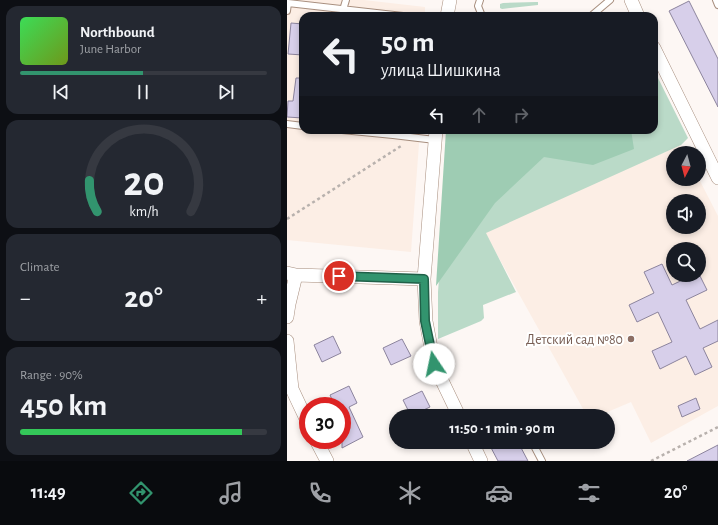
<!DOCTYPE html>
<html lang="en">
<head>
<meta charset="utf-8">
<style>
  body { margin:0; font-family:"Alegreya Sans",sans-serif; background:#242831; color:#f1f3f6; height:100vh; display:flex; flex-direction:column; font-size:15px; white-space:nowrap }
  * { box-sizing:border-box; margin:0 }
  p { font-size:13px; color:#9ea1a6 }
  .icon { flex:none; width:22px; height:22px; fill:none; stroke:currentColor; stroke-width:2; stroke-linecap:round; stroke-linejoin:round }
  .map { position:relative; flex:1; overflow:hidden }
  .drawer { display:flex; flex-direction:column; gap:6px; padding:6px; background:#0d0f14; width:287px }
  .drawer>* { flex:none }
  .guide { position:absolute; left:12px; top:12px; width:359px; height:122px; border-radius:12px; box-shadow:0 2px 6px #0003; background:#171b24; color:#f1f3f6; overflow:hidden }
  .needle { width:26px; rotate:186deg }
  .tools { position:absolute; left:379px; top:146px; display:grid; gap:8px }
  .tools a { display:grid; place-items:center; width:40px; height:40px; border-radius:50%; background:#171b24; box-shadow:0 2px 6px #0003; font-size:20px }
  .speed { position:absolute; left:12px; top:397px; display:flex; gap:8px; font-size:20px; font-weight:700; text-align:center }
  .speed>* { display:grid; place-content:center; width:52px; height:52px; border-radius:50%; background:#171b24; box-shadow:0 2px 6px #0003; line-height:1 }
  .speed .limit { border:6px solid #d22; background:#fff; color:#111 }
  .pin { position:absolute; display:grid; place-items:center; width:34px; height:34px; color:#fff; margin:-17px; border:2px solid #fff; border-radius:50%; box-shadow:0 1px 4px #0007 }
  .me { position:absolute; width:44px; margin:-22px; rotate:349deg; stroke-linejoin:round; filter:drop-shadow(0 0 3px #0008) }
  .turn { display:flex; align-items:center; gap:14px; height:84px; padding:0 16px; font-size:18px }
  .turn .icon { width:52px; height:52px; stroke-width:2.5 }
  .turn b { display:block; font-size:28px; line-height:34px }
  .lanes { display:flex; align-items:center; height:38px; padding:0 16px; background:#0003; justify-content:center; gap:20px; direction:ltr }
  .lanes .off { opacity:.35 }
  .big { font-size:30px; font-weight:700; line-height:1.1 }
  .drawer .tile { flex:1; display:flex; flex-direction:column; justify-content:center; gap:6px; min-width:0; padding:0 14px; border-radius:12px; background:#242831 }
  .drawer .dial { align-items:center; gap:0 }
  .dial svg { height:104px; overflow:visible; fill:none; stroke:#363941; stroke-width:7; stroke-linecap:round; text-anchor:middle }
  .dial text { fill:#f1f3f6; stroke:none }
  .song { display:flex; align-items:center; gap:12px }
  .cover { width:48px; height:48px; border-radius:6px; background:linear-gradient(135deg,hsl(130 70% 55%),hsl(80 70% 35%)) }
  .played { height:4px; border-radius:2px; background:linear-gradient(90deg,#32946e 50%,#363941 50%) }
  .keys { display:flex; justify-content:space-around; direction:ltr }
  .heat { display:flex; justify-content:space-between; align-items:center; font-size:22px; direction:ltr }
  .charge { height:6px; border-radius:3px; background:linear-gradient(90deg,#34c759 90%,#363941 0) }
  .trip { position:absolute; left:102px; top:409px; width:226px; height:40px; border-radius:20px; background:#171b24; box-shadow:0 2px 6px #0003; font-weight:700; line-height:40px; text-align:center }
  .tab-bar { display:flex; height:64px; justify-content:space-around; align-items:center; background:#090b0e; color:#9ea1a6 }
  .tab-bar .icon { width:28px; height:28px }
  .tab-bar .selected { color:#32946e }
  .tab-bar b { font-size:18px; color:#f1f3f6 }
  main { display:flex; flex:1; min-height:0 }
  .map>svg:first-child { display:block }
  .built { fill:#fceee5; fill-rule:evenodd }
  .green { fill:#badac8 }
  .forest { fill:#9eccb3 }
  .building { fill:#d7cfea; stroke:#8c849d }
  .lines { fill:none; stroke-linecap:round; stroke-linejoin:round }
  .service-casing { stroke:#a88f7f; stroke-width:8 }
  .minor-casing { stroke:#a88f7f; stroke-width:14 }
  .path { stroke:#b8b1ad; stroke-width:2.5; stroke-dasharray:3 3; stroke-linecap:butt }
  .service { stroke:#fff; stroke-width:6 }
  .minor { stroke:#fff; stroke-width:13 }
  .route-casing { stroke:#206048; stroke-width:10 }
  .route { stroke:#32946e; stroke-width:7 }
  .education-dot { fill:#8d6e63; stroke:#fff; stroke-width:1.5 }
  .labels { text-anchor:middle; stroke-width:4; stroke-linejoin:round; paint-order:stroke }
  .education-label { font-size:14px; fill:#785e54; stroke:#fff; text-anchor:end }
</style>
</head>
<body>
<main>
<section class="drawer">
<div class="tile">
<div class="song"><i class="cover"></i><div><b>Northbound</b><p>June Harbor</p></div></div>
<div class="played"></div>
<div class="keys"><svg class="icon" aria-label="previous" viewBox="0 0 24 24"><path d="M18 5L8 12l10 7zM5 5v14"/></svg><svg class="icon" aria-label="pause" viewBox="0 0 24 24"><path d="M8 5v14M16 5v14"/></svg><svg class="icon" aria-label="next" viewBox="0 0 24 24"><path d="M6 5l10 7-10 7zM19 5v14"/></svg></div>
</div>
<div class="tile dial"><svg viewBox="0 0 100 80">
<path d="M14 69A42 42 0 1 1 86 69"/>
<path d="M14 69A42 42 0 0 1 8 45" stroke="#32946e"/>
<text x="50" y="56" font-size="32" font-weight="700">20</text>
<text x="50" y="72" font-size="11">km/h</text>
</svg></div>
<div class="tile"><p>Climate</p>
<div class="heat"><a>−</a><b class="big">20°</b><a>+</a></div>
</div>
<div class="tile"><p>Range · 90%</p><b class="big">450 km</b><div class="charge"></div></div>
</section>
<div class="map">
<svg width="431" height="461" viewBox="0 0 431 461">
  <rect width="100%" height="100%" fill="#fdf7f4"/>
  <!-- built -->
  <path class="built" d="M0,0H77L138,7V16H16V130H133L124,252L0,240Z
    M394,145L398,153H386V179H412L431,216V406L364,443L344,402L311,416H300L198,233L215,223ZM386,201H412V227H386ZM386,249H412V275H386Z"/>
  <!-- green -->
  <path class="green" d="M249,2H251V5L215,9L213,8V4L216,3Z
    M367,70L401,138L394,145L199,233L229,292L196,305L197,318L194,321L151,339V292L163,130H367Z"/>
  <!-- forest -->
  <path class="forest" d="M159,130H312L314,133L327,130H344L347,149L306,165L257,157L208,203L149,286Z"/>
  <!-- building -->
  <path class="building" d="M402,1L431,59V107L382,11Z
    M4,23L16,24V55L1,54Z
    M9,78H16V118L0,117L1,101H6Z
    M375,264L385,285L406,275H412V274L420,290L399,300L413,329L431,320V341L416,348L425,367L408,375L399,356L373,369L365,351L385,342L371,312L350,322L342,305L367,293L357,272Z
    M46,336L54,353L35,362L27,345Z
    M115,339L124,356L104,365L96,348Z
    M62,386L70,403L62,407L76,437L55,448V406H48L43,395Z
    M135,391L143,407L124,416L116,400Z
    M409,398L413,409L395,417L391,406Z
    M201,442H231L241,461H211Z
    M431,445V461H400Z"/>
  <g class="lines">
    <defs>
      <path id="service" d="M193,0L191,6L195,16
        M429,0L431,5
        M56,10L59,0
        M0,11L1,3L116,16
        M304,16L323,0
        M0,124L16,126
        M55,130L106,135V130
        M106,135L148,140
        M245,442L255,461"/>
      <path id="minor" d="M344,0L351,16
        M160,16L163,0
        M367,48L431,178
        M149,130L137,279L139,321L147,364L172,416
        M0,273L9,275L137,279
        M0,317L2,304L9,275
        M0,341L5,389L21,423
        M29,440L40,461
        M185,442L194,461"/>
    </defs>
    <!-- service casing -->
    <use href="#service" class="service-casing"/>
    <!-- minor casing -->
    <use href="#minor" class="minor-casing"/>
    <!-- path -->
    <path class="path" d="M0,219L114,146
      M364,461L431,427"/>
    <!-- service -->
    <use href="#service" class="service"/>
    <!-- minor -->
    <use href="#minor" class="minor"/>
  </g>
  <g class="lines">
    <defs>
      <path id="route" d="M52,276L137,279L138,321L147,364"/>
    </defs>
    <!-- route casing -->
    <use href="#route" class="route-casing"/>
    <!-- route -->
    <use href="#route" class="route"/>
  </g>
  <!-- markers -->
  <circle class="education-dot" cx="344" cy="339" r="4"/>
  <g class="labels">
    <!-- education labels -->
    <g class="education-label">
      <text x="336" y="344">Детский сад №80</text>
    </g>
  </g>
</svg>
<div class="tools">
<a><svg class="needle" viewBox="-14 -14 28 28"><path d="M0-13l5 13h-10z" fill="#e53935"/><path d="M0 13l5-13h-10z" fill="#9ea1a6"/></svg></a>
<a><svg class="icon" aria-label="sound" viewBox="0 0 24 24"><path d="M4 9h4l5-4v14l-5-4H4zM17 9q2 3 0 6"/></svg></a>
<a><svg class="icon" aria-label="search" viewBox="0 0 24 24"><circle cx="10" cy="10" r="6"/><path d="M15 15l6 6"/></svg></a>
</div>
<div class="speed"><div class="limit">30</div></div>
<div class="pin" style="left:52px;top:276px;background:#d93025"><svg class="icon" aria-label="arrive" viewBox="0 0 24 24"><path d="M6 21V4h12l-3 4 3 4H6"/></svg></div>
<svg class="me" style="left:147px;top:364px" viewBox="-20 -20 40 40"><circle r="19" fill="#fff"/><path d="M0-13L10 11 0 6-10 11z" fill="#32946e"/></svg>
<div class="trip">11:50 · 1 min · 90 m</div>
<div class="guide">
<div class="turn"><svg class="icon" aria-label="left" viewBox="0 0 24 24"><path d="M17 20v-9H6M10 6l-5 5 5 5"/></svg><div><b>50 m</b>улица Шишкина</div></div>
<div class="lanes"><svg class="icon" aria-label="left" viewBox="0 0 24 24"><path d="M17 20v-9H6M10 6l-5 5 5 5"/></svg><svg class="icon off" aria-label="ahead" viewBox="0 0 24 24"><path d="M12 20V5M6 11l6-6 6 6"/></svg><svg class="icon off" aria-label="right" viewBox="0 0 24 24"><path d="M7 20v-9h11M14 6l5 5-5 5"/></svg></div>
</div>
</div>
</main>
<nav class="tab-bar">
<b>11:49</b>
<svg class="icon selected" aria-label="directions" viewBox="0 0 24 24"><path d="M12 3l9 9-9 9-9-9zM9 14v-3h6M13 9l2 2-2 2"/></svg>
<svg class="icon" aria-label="music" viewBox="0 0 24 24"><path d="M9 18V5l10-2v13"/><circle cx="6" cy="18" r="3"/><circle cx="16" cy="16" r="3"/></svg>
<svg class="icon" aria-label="phone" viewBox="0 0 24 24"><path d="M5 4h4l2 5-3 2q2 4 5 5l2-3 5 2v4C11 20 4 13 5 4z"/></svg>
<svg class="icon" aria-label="climate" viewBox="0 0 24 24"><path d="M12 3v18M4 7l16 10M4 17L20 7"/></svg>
<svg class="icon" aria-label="car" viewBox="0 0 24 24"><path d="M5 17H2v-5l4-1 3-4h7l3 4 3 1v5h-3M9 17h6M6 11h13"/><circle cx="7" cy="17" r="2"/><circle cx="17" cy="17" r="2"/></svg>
<svg class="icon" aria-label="filters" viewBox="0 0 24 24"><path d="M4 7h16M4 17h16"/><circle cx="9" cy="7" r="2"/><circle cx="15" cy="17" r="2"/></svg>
<b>20°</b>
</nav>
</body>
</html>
